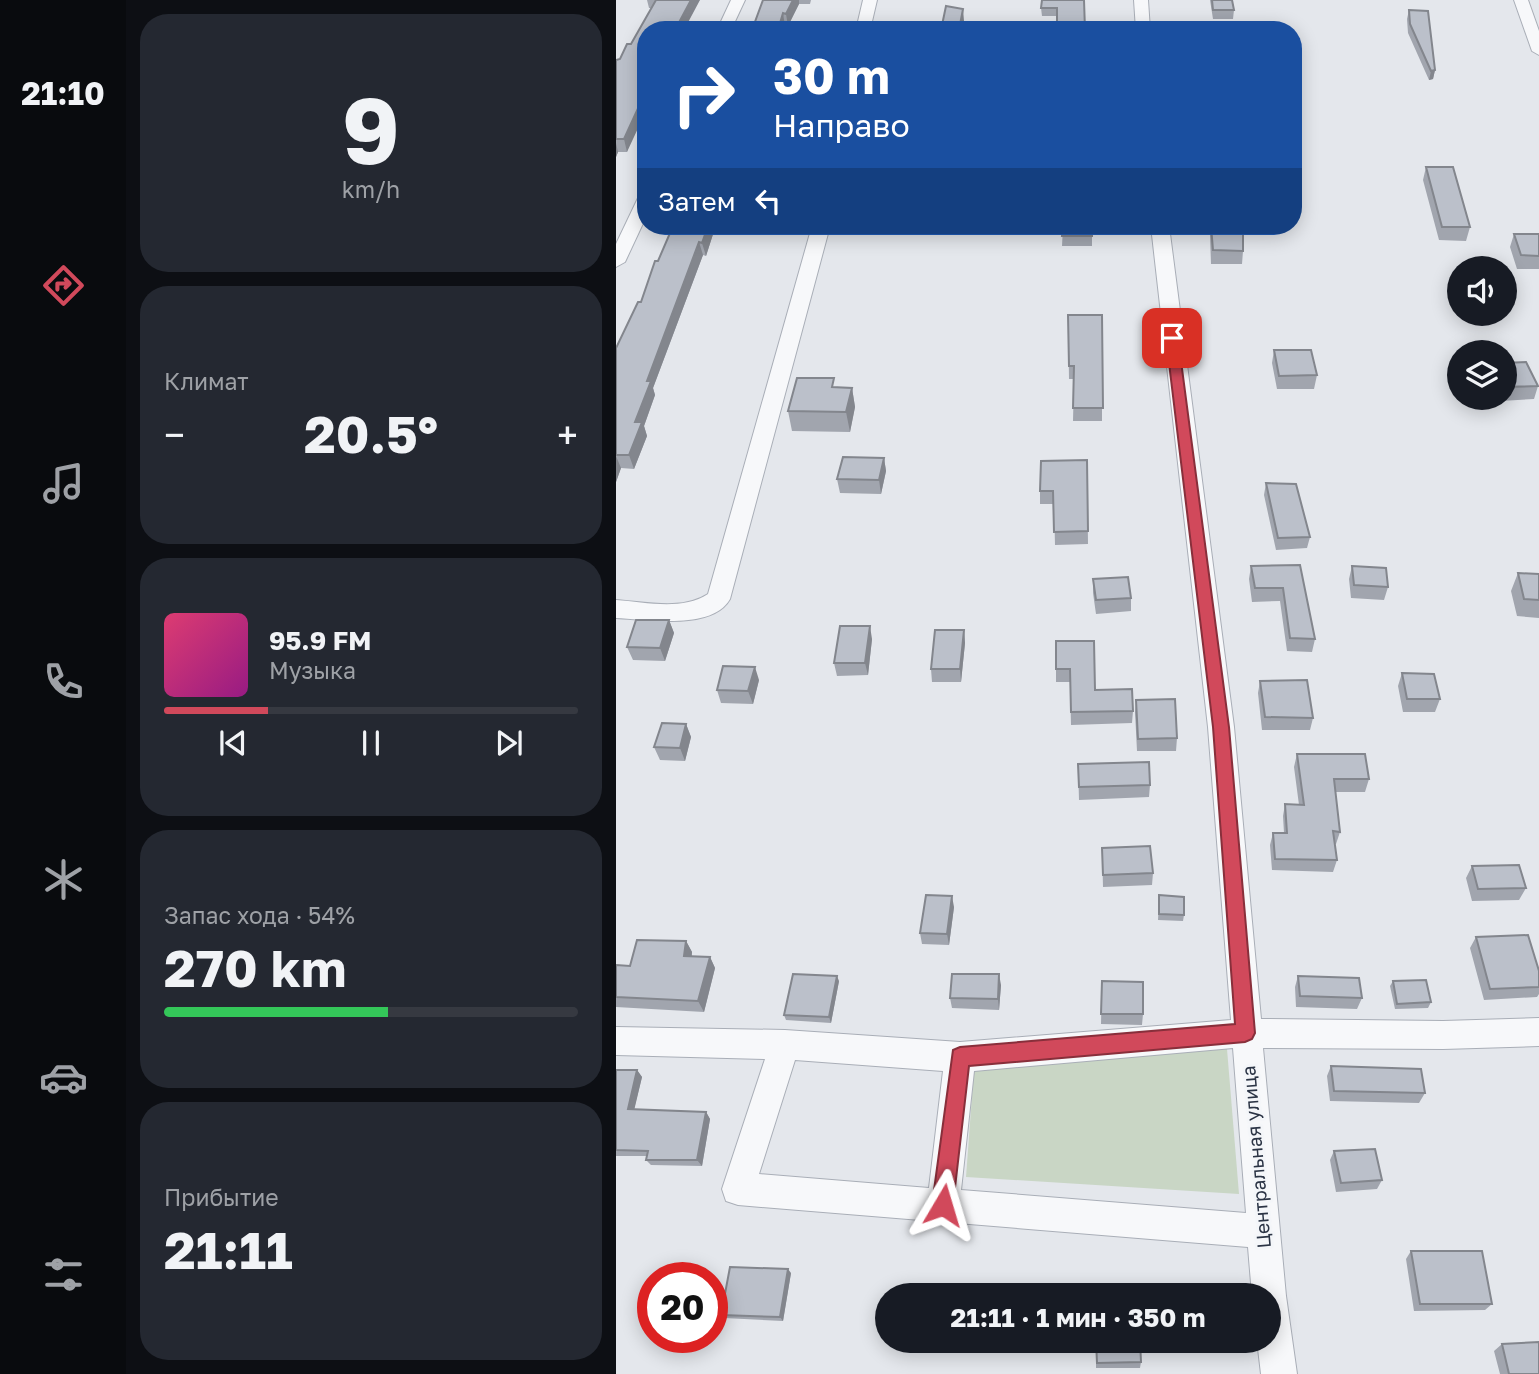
<!DOCTYPE html>
<html lang="ru">
<head>
<meta charset="utf-8">
<style>
  body { margin:0; font-family:"Golos Text",sans-serif; background:#242831; color:#f1f3f6; height:100vh; display:flex; flex-direction:column; font-size:26px; white-space:nowrap }
  * { box-sizing:border-box; margin:0 }
  p { font-size:23px; color:#9ea1a6 }
  .icon { flex:none; width:38px; height:38px; fill:none; stroke:currentColor; stroke-width:2; stroke-linecap:round; stroke-linejoin:round }
  .map { position:relative; flex:1; overflow:hidden }
  .panel { display:flex; flex-direction:column; gap:14px; padding:14px; background:#0d0f14; width:490px }
  .panel>* { flex:none }
  .guide { position:absolute; left:21px; top:21px; width:665px; height:214px; border-radius:28px; box-shadow:0 4px 18px #0003; background:#1a4fa0; color:#fff; overflow:hidden }
  .tools { position:absolute; left:831px; top:256px; display:grid; gap:14px }
  .tools a { display:grid; place-items:center; width:70px; height:70px; border-radius:50%; background:#171b24; box-shadow:0 4px 18px #0003; font-size:35px }
  .speed { position:absolute; left:21px; top:1262px; display:flex; gap:14px; font-size:35px; font-weight:700; text-align:center }
  .speed>* { display:grid; place-content:center; width:91px; height:91px; border-radius:50%; background:#171b24; box-shadow:0 4px 18px #0003; line-height:1 }
  .speed .limit { border:10px solid #d22; background:#fff; color:#111 }
  .pin { position:absolute; display:grid; place-items:center; width:60px; height:60px; color:#fff; margin:-30px; border-radius:14px; box-shadow:0 4px 10px #0006 }
  .me { position:absolute; width:77px; margin:-38px; rotate:7deg; stroke-linejoin:round; filter:drop-shadow(0 0 5px #0008) }
  .turn { display:flex; align-items:center; gap:24px; height:147px; padding:0 21px; font-size:32px }
  .turn .icon { width:91px; height:91px; stroke-width:2.5 }
  .turn b { display:block; font-size:49px; line-height:60px }
  .then { display:flex; align-items:center; height:66px; padding:0 21px; background:#0003; gap:14px; font-size:26px }
  .big { font-size:52px; font-weight:700; line-height:1.1 }
  .panel .tile { flex:1; display:flex; flex-direction:column; justify-content:center; gap:10px; min-width:0; padding:0 24px; border-radius:28px; background:#242831 }
  .panel .dial { align-items:center; gap:0 }
  .dial b { font-size:91px; line-height:1 }
  .song { display:flex; align-items:center; gap:21px }
  .cover { width:84px; height:84px; border-radius:10px; background:linear-gradient(135deg,hsl(340 70% 55%),hsl(310 70% 35%)) }
  .played { height:7px; border-radius:4px; background:linear-gradient(90deg,#d1495b 25%,#363941 25%) }
  .keys { display:flex; justify-content:space-around; direction:ltr }
  .heat { display:flex; justify-content:space-between; align-items:center; font-size:38px; direction:ltr }
  .charge { height:10px; border-radius:5px; background:linear-gradient(90deg,#34c759 54%,#363941 0) }
  .trip { position:absolute; left:259px; top:1283px; width:406px; height:70px; border-radius:35px; background:#171b24; box-shadow:0 4px 18px #0003; font-weight:700; line-height:70px; text-align:center }
  main { display:flex; flex:1; min-height:0 }
  .tabs { display:flex; flex-direction:column; width:126px; justify-content:space-around; align-items:center; background:#090b0e; color:#9ea1a6 }
  .tabs .icon { width:49px; height:49px }
  .tabs .current { color:#d1495b }
  .tabs b { font-size:32px; color:#f1f3f6 }
  .map>svg:first-child { display:block }
  .green { fill:#c9d6c5 }
  .lines { fill:none; stroke-linecap:round; stroke-linejoin:round }
  .minor-casing { stroke:#a9aeb7; stroke-width:2 }
  .minor { fill:#f7f8fa; fill-rule:evenodd }
  .wall { fill:#a1a5ae }
  .shaded-wall { fill:#83868d }
  .building { fill:#bbc0ca; stroke:#83868d; stroke-width:2 }
  .route { fill:#d1495b; stroke:#882f3b; stroke-width:2 }
  .labels { text-anchor:middle; stroke-width:6; stroke-linejoin:round; paint-order:stroke }
  .street-label { font-size:19px; fill:#2b3445; stroke:#f4f6f9 }
</style>
</head>
<body>
<main>
<nav class="tabs">
<b>21:10</b>
<svg class="icon current" aria-label="directions" viewBox="0 0 24 24"><path d="M12 3l9 9-9 9-9-9zM9 14v-3h6M13 9l2 2-2 2"/></svg>
<svg class="icon" aria-label="music" viewBox="0 0 24 24"><path d="M9 18V5l10-2v13"/><circle cx="6" cy="18" r="3"/><circle cx="16" cy="16" r="3"/></svg>
<svg class="icon" aria-label="phone" viewBox="0 0 24 24"><path d="M5 4h4l2 5-3 2q2 4 5 5l2-3 5 2v4C11 20 4 13 5 4z"/></svg>
<svg class="icon" aria-label="climate" viewBox="0 0 24 24"><path d="M12 3v18M4 7l16 10M4 17L20 7"/></svg>
<svg class="icon" aria-label="car" viewBox="0 0 24 24"><path d="M5 17H2v-5l4-1 3-4h7l3 4 3 1v5h-3M9 17h6M6 11h13"/><circle cx="7" cy="17" r="2"/><circle cx="17" cy="17" r="2"/></svg>
<svg class="icon" aria-label="filters" viewBox="0 0 24 24"><path d="M4 7h16M4 17h16"/><circle cx="9" cy="7" r="2"/><circle cx="15" cy="17" r="2"/></svg>
</nav>
<section class="panel">
<div class="tile dial"><b>9</b><p>km/h</p></div>
<div class="tile"><p>Климат</p>
<div class="heat"><a>−</a><b class="big">20.5°</b><a>+</a></div>
</div>
<div class="tile">
<div class="song"><i class="cover"></i><div><b>95.9 FM</b><p>Музыка</p></div></div>
<div class="played"></div>
<div class="keys"><svg class="icon" aria-label="previous" viewBox="0 0 24 24"><path d="M18 5L8 12l10 7zM5 5v14"/></svg><svg class="icon" aria-label="pause" viewBox="0 0 24 24"><path d="M8 5v14M16 5v14"/></svg><svg class="icon" aria-label="next" viewBox="0 0 24 24"><path d="M6 5l10 7-10 7zM19 5v14"/></svg></div>
</div>
<div class="tile"><p>Запас хода · 54%</p><b class="big">270 km</b><div class="charge"></div></div>
<div class="tile"><p>Прибытие</p><b class="big">21:11</b></div>
</section>
<div class="map">
<svg width="923" height="1374" viewBox="0 0 923 1374">
  <rect width="100%" height="100%" fill="#e4e7ec"/>
  <!-- green -->
  <path class="green" d="M611,1049L623,1194L350,1177L358,1069Z"/>
  <g class="lines">
    <defs>
      <path id="minor" d="M115,0H129L115,30H101Z
        M247,0H261L254,30H240Z
        M518,0H532L534,30H520Z
        M898,0H912L923,31V55L916,51Z
        M30,193V217L9,262L0,267V244L22,198Z
        M196,226H214L114,599C96,631 30,619 0,618V600C29,602 66,611 92,594Z
        M535,226H553L618,727L645,1019L827,1021L923,1018V1046L827,1049L647,1048L670,1296L681,1374H645L641,1340H653V1295H636L632,1247L122,1205L110,1201L106,1189L149,1059L0,1055V1027L169,1030L344,1042L615,1020L592,727ZM617,1048L630,1213L345,1190L358,1071ZM179,1060L327,1071L313,1188L143,1174Z"/>
    </defs>
    <!-- minor casing -->
    <use href="#minor" class="minor-casing"/>
    <!-- minor -->
    <use href="#minor" class="minor"/>
  </g>
  <!-- wall -->
  <path class="wall" d="M31,0H84L30,30L11,152H2L0,157V60L4,59L15,44L36,8H33Z
    M147,0H195L194,4H183L172,26H169L168,30H136Z
    M468,0L441,16H426L425,8Z
    M594,0H616L618,10L617,19H597Z
    M793,10L819,70L817,79L813,80L792,33L791,19Z
    M810,167L854,227L850,241L823,240L807,180Z
    M57,226H116L115,229L99,228L90,256L87,255L37,388L39,395L28,426L31,436L18,469L5,468L0,482V348L25,302Z
    M447,226H476V246H446Z
    M590,226H627V251L626,264H595L594,235H590Z
    M898,234H923V269H901L894,247Z
    M452,315H486V421H457L458,379H453Z
    M658,350L701,375L698,389H661L656,363Z
    M889,363L922,386L918,399L885,401L883,397H889Z
    M220,387L236,388L239,407L234,432L176,431L172,411Z
    M268,458L270,471L265,494L224,493L221,479Z
    M471,460L472,544L439,545L438,504H424V491Z
    M650,483L694,537L691,548L660,550L648,495Z
    M684,565L699,639L696,652L671,651L664,601L636,602L633,579L635,566Z
    M736,566L772,587L768,600L735,598L733,579Z
    M902,573L923,574V618L901,616L895,591Z
    M477,579L515,598V611L480,614L477,593Z
    M53,620L58,633L49,661L17,660L11,647Z
    M348,630L349,643L345,682H316L315,669Z
    M256,639L252,675L221,676L218,663Z
    M440,641L479,690L517,711L516,723L455,725L454,682H440Z
    M786,673L824,699L819,712H787L782,686Z
    M143,680L137,704L105,703L101,690Z
    M644,681L697,718L694,730H646L642,693Z
    M520,700L561,738L560,751H521L519,712Z
    M70,724L75,737L69,761L44,760L38,747Z
    M681,754L753,779L749,792H719L724,832L720,844H719L721,860L717,872L656,870L654,845L657,833H668L667,816L669,804L683,805L678,767Z
    M462,764L534,785L533,797L463,800Z
    M486,848L537,873L536,885L487,887Z
    M856,866L910,888L903,900L856,901L850,878Z
    M543,901L568,915L567,921L542,920Z
    M338,907L333,945L306,944L304,933Z
    M860,937L923,971V994L921,997L868,1000L854,948Z
    M70,941L76,952V956L94,957L99,968L88,1012L0,1007V965L14,966Z
    M682,976L746,998L741,1009L680,1007L679,987Z
    M223,981L215,1023L170,1020L168,1015Z
    M486,981L527,1014L526,1025L485,1024Z
    M777,981L815,1002L812,1008L779,1009L774,986Z
    M385,985L383,1010L336,1008L334,998Z
    M715,1066L809,1093L803,1103L714,1101L711,1076Z
    M0,1070H21L26,1077L18,1109L90,1112L94,1119L86,1166L35,1165L30,1160V1156H0Z
    M718,1151L766,1180L761,1189L720,1192L714,1160Z
    M795,1251L876,1304L869,1310L798,1311L790,1259Z
    M175,1273L167,1321L108,1318L105,1315Z
    M278,1340H347L345,1353L280,1346L278,1343Z
    M480,1340L525,1362L524,1368H480Z
    M886,1344L923,1374H884L878,1351Z"/>
  <!-- shaded-wall -->
  <path class="shaded-wall" d="M75,0H84L68,30H59Z
    M177,0H183V4L172,26L170,14Z
    M347,9L348,21L346,30H343Z
    M167,13L169,26L168,30H162Z
    M819,70L817,79L813,80L815,71Z
    M30,91V111L11,152L8,139Z
    M0,143L2,152L0,157Z
    M92,226H99V228L90,256L86,243Z
    M83,242L87,255L37,388L39,395L28,426L31,436L18,469L13,455L19,422L31,381Z
    M236,388L239,407L234,432L230,412Z
    M0,456L5,468L0,482Z
    M268,458L270,471L265,494L263,480Z
    M53,620L58,633L49,661L44,648Z
    M254,626L256,639L252,675L249,663Z
    M348,630L349,643L345,682L344,669Z
    M139,667L143,680L137,704L132,691Z
    M70,724L75,737L69,761L64,748Z
    M336,896L338,907L333,945L331,934Z
    M70,941L76,952L74,967L68,956Z
    M94,957L99,968L88,1012L82,1001Z
    M383,974L385,985L383,1010L382,999Z
    M221,976L223,981L215,1023L213,1017Z
    M21,1070L26,1077L17,1115L12,1109Z
    M90,1112L94,1119L86,1166L81,1160Z
    M172,1269L175,1273L167,1321L164,1317Z"/>
  <!-- building -->
  <path class="building" d="M40,0H75L59,30H30V91L8,139H0V60L4,59L11,44H15Z
    M147,0H177L170,14L167,13L162,30H136Z
    M426,0H468L469,30H441V8H425Z
    M596,0H616L618,10H597Z
    M330,6L347,9L343,30H325Z
    M793,10L812,11L819,70L815,71L794,24Z
    M810,167H837L854,227H826Z
    M57,226H92L86,243L83,242L31,381H35L19,422H26L13,455H0V348L22,302H25L39,261H42Z
    M447,226H476V236H446Z
    M595,226H627V251L597,250Z
    M898,234H923V256L905,255Z
    M452,315H486L487,408H457L458,366H453Z
    M658,350H695L701,375L663,376Z
    M910,362L922,386L890,387L889,363Z
    M181,378H218L216,387L236,388L230,412L172,411Z
    M227,457L268,458L263,480L221,479Z
    M471,460L472,531L438,532L437,491H424L425,461Z
    M650,483L680,484L694,537L662,538Z
    M684,565L699,639L674,638L667,588H639L635,566Z
    M736,566L770,568L772,587L738,585Z
    M902,573L923,574V600L908,599Z
    M512,577L515,598L480,600L477,579Z
    M20,620H53L44,648L11,647Z
    M224,626H254L249,663H218Z
    M319,630H348L344,669H315Z
    M440,641H478L479,690L516,689L517,711L455,712L454,669H440Z
    M107,666L139,667L132,691L101,690Z
    M786,673L818,674L824,699H791Z
    M691,680L697,718L649,717L644,681Z
    M559,699L561,738L522,739L520,700Z
    M46,723L70,724L64,748L38,747Z
    M681,754H749L753,779H718L724,832L717,831L721,860L659,859L657,833H671L669,804L688,805Z
    M533,762L534,785L463,787L462,764Z
    M534,846L537,873L487,875L486,848Z
    M903,865L910,888L862,889L856,866Z
    M310,895L336,896L331,934L304,933Z
    M543,895L568,897V915L543,914Z
    M912,935L923,971V987L874,989L860,937Z
    M21,940L70,941L68,956L94,957L82,1001L0,997V965L14,966Z
    M177,974L221,976L213,1017L168,1015Z
    M336,974H383L382,999L334,998Z
    M682,976L743,978L746,998L684,996Z
    M810,980L815,1002L781,1004L777,981Z
    M486,981L527,982V1014H485Z
    M715,1066L805,1069L809,1093L718,1091Z
    M0,1070H21L12,1109L90,1112L81,1160H30L32,1151L0,1150Z
    M759,1149L766,1180L725,1183L718,1151Z
    M795,1251H866L876,1304H804Z
    M114,1267L172,1269L164,1317L105,1315Z
    M278,1340H345L344,1350L278,1343Z
    M480,1340H524L525,1362L481,1363Z
    M923,1342V1374H893L886,1344Z"/>
  <!-- route -->
  <path class="route" d="M556,334L562,338L613,727L639,1033L636,1039L629,1042L353,1066L337,1205L334,1213L327,1216L319,1213L316,1205L337,1050L344,1047L619,1024L597,727L550,338Z"/>
  <g class="labels">
    <!-- street labels -->
    <g class="street-label">
      <text transform="translate(640 1157) rotate(-95)" y="7">Центральная улица</text>
    </g>
  </g>
</svg>
<div class="tools">
<a><svg class="icon" aria-label="sound" viewBox="0 0 24 24"><path d="M4 9h4l5-4v14l-5-4H4zM17 9q2 3 0 6"/></svg></a>
<a><svg class="icon" aria-label="layers" viewBox="0 0 24 24"><path d="M12 4l9 5-9 5-9-5zM3 14l9 5 9-5"/></svg></a>
</div>
<div class="speed"><div class="limit">20</div></div>
<div class="pin" style="left:556px;top:338px;background:#d93025"><svg class="icon" aria-label="arrive" viewBox="0 0 24 24"><path d="M6 21V4h12l-3 4 3 4H6"/></svg></div>
<svg class="me" style="left:327px;top:1205px" viewBox="-20 -20 40 40"><path d="M0-17L14 15 0 8-14 15z" fill="#d1495b" stroke="#fff" stroke-width="4"/></svg>
<div class="trip">21:11 · 1 мин · 350 m</div>
<div class="guide">
<div class="turn"><svg class="icon" aria-label="right" viewBox="0 0 24 24"><path d="M7 20v-9h11M14 6l5 5-5 5"/></svg><div><b>30 m</b>Направо</div></div>
<div class="then">Затем<svg class="icon" aria-label="left" viewBox="0 0 24 24"><path d="M17 20v-9H6M10 6l-5 5 5 5"/></svg></div>
</div>
</div>
</main>
</body>
</html>
